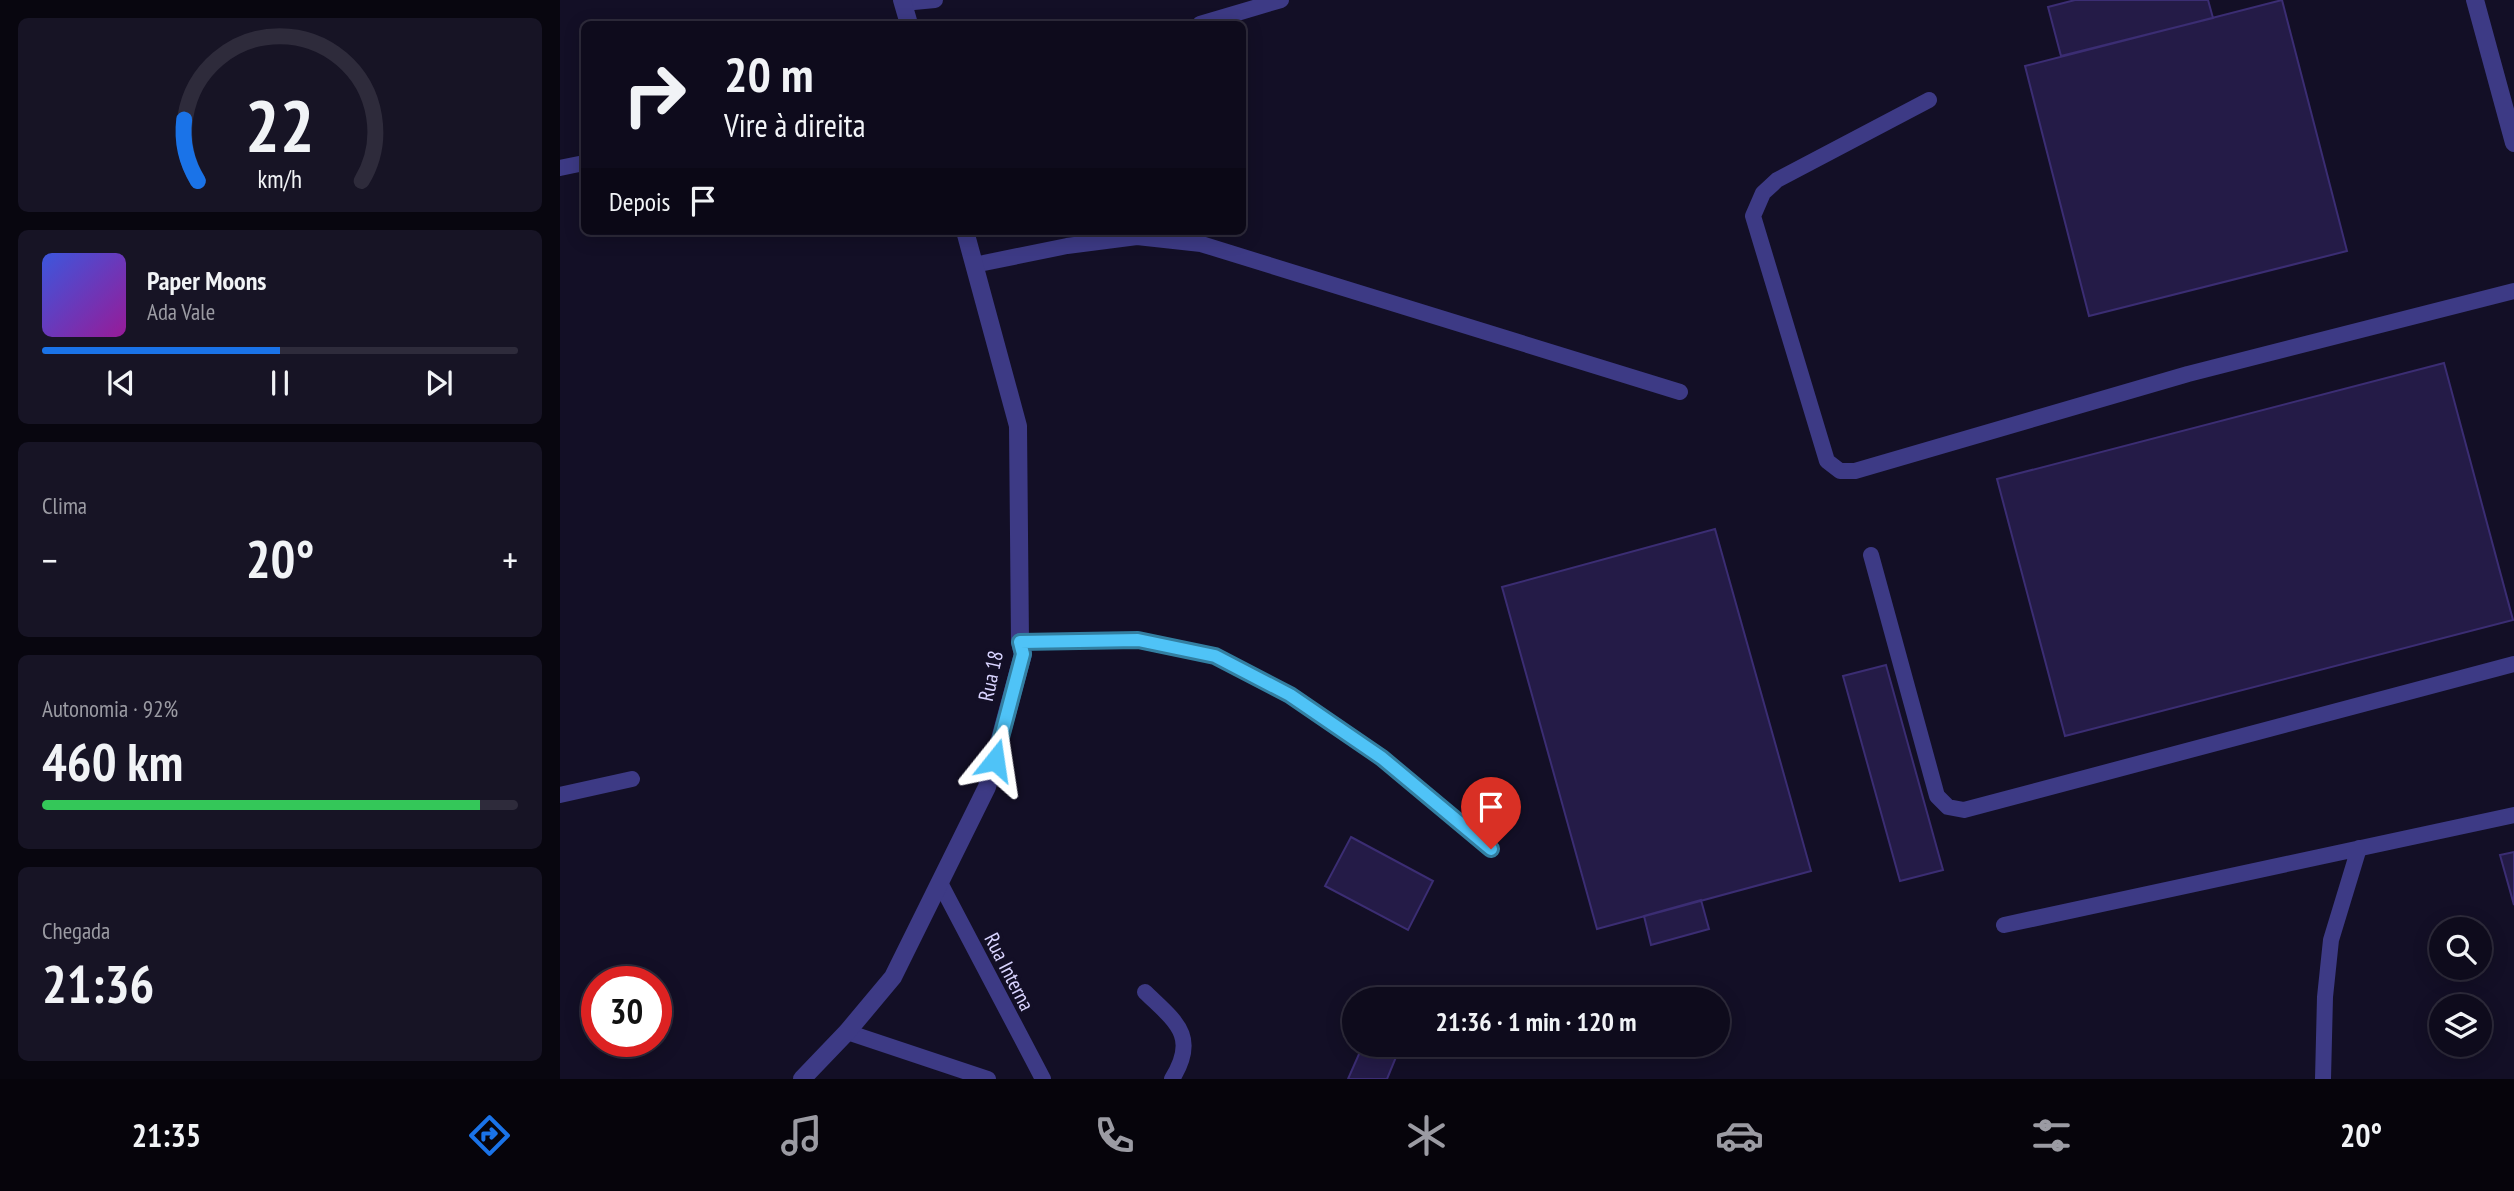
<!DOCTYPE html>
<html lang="pt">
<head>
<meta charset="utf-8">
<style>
  body { margin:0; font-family:"PT Sans Narrow",sans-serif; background:#171425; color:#f1f3f6; height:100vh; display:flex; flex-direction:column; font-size:26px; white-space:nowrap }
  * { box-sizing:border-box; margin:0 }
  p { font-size:23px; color:#9b9ba3 }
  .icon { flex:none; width:38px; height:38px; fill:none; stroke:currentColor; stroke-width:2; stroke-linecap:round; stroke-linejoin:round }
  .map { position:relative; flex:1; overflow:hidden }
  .drawer { display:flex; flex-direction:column; gap:18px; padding:18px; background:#08060f; width:560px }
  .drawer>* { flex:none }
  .top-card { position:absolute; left:21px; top:21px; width:665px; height:214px; border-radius:10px; box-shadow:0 4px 18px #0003,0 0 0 2px #2e2b3b; background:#0e0b1c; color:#f1f3f6; overflow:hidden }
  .fabs { position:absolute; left:1869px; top:917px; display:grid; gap:14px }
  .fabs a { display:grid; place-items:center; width:63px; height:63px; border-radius:50%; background:#0e0b1c; box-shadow:0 4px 18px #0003,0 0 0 2px #2e2b3b; font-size:35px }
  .speed { position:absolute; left:21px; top:966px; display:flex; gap:14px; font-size:35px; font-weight:700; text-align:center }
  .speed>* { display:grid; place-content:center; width:91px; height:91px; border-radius:50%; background:#0e0b1c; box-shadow:0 4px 18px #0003,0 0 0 2px #2e2b3b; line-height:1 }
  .speed .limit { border:10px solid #d22; background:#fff; color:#111 }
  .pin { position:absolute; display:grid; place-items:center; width:60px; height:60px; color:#fff; margin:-72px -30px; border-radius:50% 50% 50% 0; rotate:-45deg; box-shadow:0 0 7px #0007 }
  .pin .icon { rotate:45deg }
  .me { position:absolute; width:77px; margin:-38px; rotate:15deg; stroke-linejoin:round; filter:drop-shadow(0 0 5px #0008) }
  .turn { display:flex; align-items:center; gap:24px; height:147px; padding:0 28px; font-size:32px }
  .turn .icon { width:91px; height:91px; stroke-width:2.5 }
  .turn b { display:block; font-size:49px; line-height:60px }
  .then { display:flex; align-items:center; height:66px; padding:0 28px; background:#0003; gap:14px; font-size:26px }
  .big { font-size:52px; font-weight:700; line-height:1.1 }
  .drawer .widget { flex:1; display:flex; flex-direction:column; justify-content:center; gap:10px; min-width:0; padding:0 24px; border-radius:10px; background:#171425 }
  .drawer .dial { align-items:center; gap:0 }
  .dial svg { height:182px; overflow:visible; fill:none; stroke:#2e2b3b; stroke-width:7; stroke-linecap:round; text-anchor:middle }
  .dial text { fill:#f1f3f6; stroke:none }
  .song { display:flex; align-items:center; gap:21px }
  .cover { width:84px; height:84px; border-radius:10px; background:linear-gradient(135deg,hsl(230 70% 55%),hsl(300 70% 35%)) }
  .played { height:7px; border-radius:4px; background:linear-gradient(90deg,#1a73e8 50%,#2e2b3b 50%) }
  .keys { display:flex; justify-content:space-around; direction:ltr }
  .heat { display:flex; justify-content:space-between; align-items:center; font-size:38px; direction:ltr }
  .charge { height:10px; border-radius:5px; background:linear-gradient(90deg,#34c759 92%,#2e2b3b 0) }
  .trip { position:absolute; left:782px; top:987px; width:388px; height:70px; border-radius:35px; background:#0e0b1c; box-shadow:0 4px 18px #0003,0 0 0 2px #2e2b3b; font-weight:700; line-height:70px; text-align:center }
  .tab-bar { display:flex; height:112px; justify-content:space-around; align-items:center; background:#06040b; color:#9b9ba3 }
  .tab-bar .icon { width:49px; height:49px }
  .tab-bar .active { color:#1a73e8 }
  .tab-bar b { font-size:32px; color:#f1f3f6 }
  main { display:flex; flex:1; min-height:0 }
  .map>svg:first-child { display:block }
  .building { fill:#241b47; stroke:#3b2d73; stroke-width:2 }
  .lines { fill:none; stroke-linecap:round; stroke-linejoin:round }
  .service { stroke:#3d3a85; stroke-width:16 }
  .minor { stroke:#3d3a85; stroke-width:18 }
  .route-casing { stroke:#337fa1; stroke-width:18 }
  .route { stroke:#4fc3f7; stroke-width:12 }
  .labels { text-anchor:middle; stroke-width:7; stroke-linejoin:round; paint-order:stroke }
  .street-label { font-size:21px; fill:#d9d4ff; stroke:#130f26 }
</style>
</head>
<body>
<main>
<section class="drawer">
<div class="widget dial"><svg viewBox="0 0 100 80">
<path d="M14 69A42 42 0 1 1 86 69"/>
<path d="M14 69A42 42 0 0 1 8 42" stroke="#1a73e8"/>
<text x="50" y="56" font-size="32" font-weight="700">22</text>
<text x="50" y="72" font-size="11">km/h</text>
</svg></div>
<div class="widget">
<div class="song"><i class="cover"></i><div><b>Paper Moons</b><p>Ada Vale</p></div></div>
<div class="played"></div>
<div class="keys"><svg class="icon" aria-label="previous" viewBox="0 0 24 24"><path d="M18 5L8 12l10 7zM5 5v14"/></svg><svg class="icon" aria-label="pause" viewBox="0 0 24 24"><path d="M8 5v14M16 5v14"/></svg><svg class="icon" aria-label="next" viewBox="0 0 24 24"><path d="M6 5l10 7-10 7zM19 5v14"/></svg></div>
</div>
<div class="widget"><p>Clima</p>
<div class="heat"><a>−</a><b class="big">20°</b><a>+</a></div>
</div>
<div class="widget"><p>Autonomia · 92%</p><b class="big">460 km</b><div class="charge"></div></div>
<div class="widget"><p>Chegada</p><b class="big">21:36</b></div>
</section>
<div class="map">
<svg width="1954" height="1079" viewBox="0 0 1954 1079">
  <rect width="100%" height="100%" fill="#130f26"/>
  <!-- building -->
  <path class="building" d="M1515,0H1648L1653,18L1501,56L1488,7Z
    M1722,0L1787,251L1529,316L1465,66Z
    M1884,363L1953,620L1505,736L1437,479Z
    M1155,529L1251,871L1037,929L942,587Z
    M1326,665L1383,870L1340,881L1283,676Z
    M791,837L873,881L848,930L765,886Z
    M1954,852V905L1940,855Z
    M1141,900L1149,929L1091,945L1084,916Z
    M803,1045H841L827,1079H788Z"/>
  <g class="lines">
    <!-- service -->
    <path class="service" d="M343,3L375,0
      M640,24L721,0
      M1369,100L1217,180L1203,193L1193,216L1267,461L1280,471H1295L1628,374L1954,291
      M0,168L24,163
      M414,265L507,246L577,237L641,244L1120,392
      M1311,555L1377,796L1388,807L1404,810L1954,664
      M460,642L578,640L655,656L730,695L822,758L931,849
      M0,795L72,779
      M380,883L483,1079
      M1444,925L1954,815
      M585,992C615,1021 639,1036 612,1079
      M287,1032L428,1079
      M1763,1079L1765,997L1771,940L1799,848"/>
    <!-- minor -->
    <path class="minor" d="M342,0L349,24
      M1915,0L1954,143
      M242,1079L287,1032L333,977L427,787L463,654L460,642L458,426L405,231"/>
  </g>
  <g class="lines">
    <defs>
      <path id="route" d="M435,760L463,654L460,642L578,640L655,656L730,695L822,758L931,849"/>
    </defs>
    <!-- route casing -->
    <use href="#route" class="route-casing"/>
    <!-- route -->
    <use href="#route" class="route"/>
  </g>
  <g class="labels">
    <!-- street labels -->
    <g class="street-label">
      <text transform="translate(431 676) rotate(-78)" y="7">Rua 18</text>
      <text transform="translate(449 972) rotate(63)" y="7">Rua Interna</text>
    </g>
  </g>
</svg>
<div class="fabs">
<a><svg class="icon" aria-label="search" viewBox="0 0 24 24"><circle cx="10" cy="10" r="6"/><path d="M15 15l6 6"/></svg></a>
<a><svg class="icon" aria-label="layers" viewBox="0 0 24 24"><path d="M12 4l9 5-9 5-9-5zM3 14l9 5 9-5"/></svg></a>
</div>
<div class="speed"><div class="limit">30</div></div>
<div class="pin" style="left:931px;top:849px;background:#d93025"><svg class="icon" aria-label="arrive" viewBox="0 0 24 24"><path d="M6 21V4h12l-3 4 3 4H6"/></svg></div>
<svg class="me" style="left:435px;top:760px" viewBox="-20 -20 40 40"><path d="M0-17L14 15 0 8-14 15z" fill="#4fc3f7" stroke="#fff" stroke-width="4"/></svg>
<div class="trip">21:36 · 1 min · 120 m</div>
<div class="top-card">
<div class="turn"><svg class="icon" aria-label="right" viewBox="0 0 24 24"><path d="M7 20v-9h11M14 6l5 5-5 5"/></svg><div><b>20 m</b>Vire à direita</div></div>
<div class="then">Depois<svg class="icon" aria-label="arrive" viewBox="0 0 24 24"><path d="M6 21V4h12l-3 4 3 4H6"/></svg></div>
</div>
</div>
</main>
<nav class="tab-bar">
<b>21:35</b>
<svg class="icon active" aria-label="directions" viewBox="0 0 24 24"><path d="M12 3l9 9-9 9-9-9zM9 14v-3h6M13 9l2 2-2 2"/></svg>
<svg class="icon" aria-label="music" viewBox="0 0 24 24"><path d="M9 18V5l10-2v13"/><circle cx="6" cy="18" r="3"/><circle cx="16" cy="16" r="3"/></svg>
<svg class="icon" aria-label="phone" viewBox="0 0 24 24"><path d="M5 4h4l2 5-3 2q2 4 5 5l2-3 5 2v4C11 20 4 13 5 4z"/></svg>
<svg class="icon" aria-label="climate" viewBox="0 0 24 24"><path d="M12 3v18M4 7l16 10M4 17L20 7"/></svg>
<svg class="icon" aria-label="car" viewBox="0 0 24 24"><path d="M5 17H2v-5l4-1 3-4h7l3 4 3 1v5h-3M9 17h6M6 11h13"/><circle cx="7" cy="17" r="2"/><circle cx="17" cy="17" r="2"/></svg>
<svg class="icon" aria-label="filters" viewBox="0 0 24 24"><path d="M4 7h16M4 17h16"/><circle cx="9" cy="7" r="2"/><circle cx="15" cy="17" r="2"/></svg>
<b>20°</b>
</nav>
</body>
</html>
